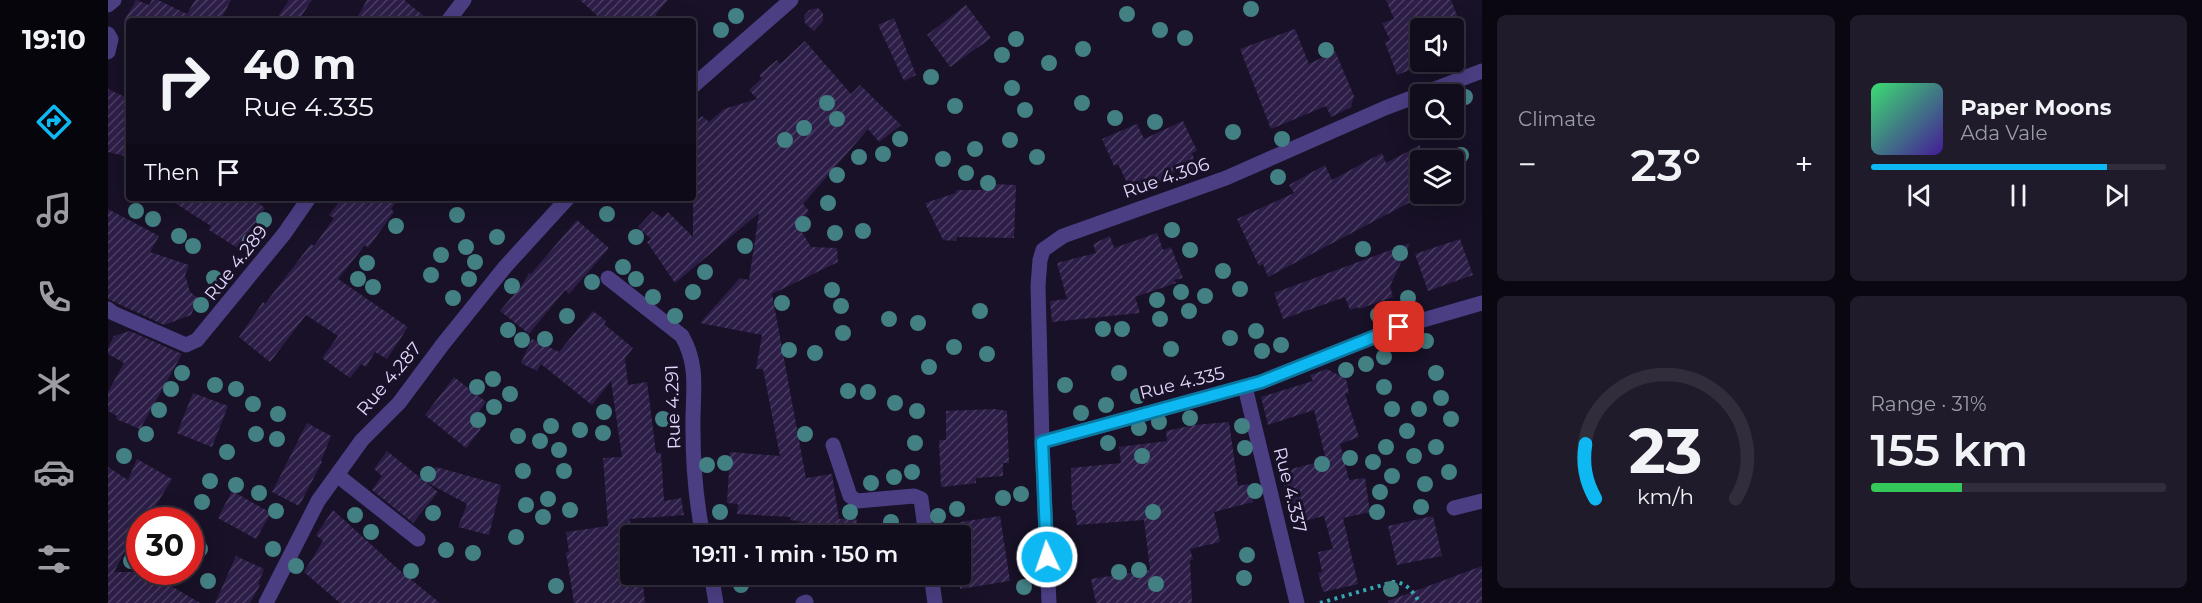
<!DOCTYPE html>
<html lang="en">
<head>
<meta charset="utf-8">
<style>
  body { margin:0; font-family:Montserrat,sans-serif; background:#1f1b2a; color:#f1f3f6; height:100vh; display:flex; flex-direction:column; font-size:22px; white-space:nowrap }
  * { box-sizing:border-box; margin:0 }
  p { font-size:20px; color:#9c9ca4 }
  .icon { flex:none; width:33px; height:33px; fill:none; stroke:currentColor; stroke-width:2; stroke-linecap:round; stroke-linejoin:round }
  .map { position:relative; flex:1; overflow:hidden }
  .details { display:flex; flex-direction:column; gap:15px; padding:15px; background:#0a0710; width:720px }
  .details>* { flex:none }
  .banner { position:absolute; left:18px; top:18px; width:570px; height:183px; border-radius:6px; box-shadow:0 6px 24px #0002,0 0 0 2px #312d3b; background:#120d1d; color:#f1f3f6; overflow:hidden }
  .controls { position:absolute; left:1302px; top:18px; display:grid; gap:12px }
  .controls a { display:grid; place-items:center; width:54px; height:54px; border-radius:6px; background:#120d1d; box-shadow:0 6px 24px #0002,0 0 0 2px #312d3b; font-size:30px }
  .speed { position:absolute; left:18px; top:507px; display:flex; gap:12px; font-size:30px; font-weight:700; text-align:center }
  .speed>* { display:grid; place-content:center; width:78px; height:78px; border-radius:50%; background:#120d1d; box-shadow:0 6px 24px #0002,0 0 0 2px #312d3b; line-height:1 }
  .speed .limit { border:9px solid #d22; background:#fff; color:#111 }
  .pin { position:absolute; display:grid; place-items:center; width:51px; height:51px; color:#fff; margin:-26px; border-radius:12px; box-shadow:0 3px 9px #0006 }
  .me { position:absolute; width:66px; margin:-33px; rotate:357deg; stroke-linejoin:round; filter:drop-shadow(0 0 4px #0008) }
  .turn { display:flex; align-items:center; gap:21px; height:126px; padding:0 18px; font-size:27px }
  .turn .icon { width:78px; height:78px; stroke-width:2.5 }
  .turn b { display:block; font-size:42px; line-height:51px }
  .then { display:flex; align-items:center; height:57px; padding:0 18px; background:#0003; gap:12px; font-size:22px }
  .big { font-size:45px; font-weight:600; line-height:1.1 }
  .details .widget { flex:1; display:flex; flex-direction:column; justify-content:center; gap:9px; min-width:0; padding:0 21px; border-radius:9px; background:#1f1b2a }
  .details .dial { align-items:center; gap:0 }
  .dial svg { height:156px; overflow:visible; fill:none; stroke:#312d3b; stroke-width:7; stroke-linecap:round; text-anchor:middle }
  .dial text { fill:#f1f3f6; stroke:none }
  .song { display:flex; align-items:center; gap:18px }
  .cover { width:72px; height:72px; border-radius:9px; background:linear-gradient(135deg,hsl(140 70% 55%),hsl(260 70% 35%)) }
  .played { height:6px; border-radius:3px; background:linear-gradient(90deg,#0eb8f3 80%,#312d3b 80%) }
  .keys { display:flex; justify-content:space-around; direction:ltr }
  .heat { display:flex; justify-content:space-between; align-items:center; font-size:33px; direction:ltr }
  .charge { height:9px; border-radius:4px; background:linear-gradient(90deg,#34c759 31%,#312d3b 0) }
  .details .tiles { flex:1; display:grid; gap:15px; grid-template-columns:repeat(2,1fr) }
  .trip { position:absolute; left:512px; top:525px; width:351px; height:60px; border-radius:6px; background:#120d1d; box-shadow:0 6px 24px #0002,0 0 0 2px #312d3b; font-weight:600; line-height:60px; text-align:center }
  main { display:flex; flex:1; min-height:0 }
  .tab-bar { display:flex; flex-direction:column; width:108px; justify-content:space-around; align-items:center; background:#07050c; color:#9c9ca4 }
  .tab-bar .icon { width:42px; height:42px }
  .tab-bar .on { color:#0eb8f3 }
  .tab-bar b { font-size:27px; color:#f1f3f6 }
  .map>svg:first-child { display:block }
  .building { fill:url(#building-hatch) }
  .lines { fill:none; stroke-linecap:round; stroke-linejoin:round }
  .path { stroke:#36a7b3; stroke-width:4; stroke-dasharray:3 4.5; stroke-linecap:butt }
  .minor { stroke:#4c3e83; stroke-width:15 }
  .tree { fill:#438084 }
  .route-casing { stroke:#09789e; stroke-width:15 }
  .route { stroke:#0eb8f3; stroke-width:10 }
  .labels { text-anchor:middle; stroke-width:6; stroke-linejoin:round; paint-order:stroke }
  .street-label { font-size:18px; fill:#e2d8fd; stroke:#181127 }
</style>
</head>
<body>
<main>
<nav class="tab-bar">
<b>19:10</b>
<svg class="icon on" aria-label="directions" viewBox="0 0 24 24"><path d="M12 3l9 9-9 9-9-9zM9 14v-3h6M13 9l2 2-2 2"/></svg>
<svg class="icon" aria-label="music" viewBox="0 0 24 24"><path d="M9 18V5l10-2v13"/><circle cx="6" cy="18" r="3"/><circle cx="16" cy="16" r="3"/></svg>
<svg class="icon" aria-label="phone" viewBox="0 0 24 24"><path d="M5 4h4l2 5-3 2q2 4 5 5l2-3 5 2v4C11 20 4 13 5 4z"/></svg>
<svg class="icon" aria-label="climate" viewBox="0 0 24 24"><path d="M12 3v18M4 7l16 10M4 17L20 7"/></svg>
<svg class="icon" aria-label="car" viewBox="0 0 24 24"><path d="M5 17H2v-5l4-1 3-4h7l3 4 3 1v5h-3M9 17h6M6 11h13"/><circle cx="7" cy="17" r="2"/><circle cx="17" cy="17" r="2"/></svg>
<svg class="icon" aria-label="filters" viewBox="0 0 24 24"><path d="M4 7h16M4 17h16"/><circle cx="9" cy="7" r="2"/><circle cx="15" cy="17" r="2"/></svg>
</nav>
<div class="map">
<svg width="1374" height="603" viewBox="0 0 1374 603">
  <defs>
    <pattern id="building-hatch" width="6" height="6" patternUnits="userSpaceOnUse" patternTransform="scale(1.5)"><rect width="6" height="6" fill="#2d1e47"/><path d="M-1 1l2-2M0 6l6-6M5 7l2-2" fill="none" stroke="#4b3e62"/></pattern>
  </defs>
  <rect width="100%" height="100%" fill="#181127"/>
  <!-- building -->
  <path class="building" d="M28,0L41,5L44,0H50L79,14L87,0H123L112,21H16Z
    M181,0H204L190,21H167Z
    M259,0H296L322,21H247Z
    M472,0H560L548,14L550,21H495Z
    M1278,0H1343L1354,28H1312V66L1289,75L1277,42L1282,40L1274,23L1286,19Z
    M858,5L883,38L842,67L819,35Z
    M710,8L715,13V21L706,31L697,23L696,16L701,10Z
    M786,18L808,75L796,81L770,25Z
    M1187,29L1201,64L1227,51L1246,96L1243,107L1223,117L1218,106L1163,129L1132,49Z
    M697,41L743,94L752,85L793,125L771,142L760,129L695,204L701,211L689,224L703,247L729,248L730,262L664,294L698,478L724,474L731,519L748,517L751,536H687L686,523L699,522L682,520L683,517L629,514L630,504L619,503L622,452L672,456L655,369H648L654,335L592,323L632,278L641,280L651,213L567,283L539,242L543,239L530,227L545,211L554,218L560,212L585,237V124L594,116L601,122L616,109L649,99L641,90L654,78L651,75L669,60L672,64Z
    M0,89L21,99V157L0,152Z
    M1075,121L1089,151L1084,153L1091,177L1076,168L1054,177L1052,183L1046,181L1023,191L1010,164L1006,166L994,139L1029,124L1036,139Z
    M1312,145V197L1160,277L1155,264L1151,266L1129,219L1186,193L1181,185L1217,165L1224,180L1274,153L1278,163Z
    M883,184L908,185L906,238L849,237L848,241L835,240L817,203L848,193V190H883Z
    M59,198H143L157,208L131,249L101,230L103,226Z
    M234,198H291L283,209L286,212L260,248L257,245L230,279L300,327L279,359L267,352L258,367L253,364L242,378L214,358L230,336L198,315L162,362L131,337L155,302L157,304L203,244L206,246L226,218L221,215Z
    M0,209L51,236L42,252L81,265L77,275L82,292L90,298L83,315L56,325L0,299Z
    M469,220L501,248L461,294L457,290L421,334L392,311L414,285L421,273L423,274Z
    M1049,233L1055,250L1063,247L1075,278L1066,280L1068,283L1027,297L1032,313L944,322L942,301L959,299L949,263L988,253L985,244L1002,236L1006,248Z
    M1352,239L1365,275L1320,291L1307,254Z
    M1302,243L1282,286L1285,297L1251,309L1250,307L1242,310L1237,297L1175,319L1166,293Z
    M485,311L498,321L496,324L525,348L517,358L520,385L539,382L548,453H553L556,501L573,498L576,515L522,519V574H534L537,603H466L458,552H461L458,532L500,526L495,458L514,457L503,381L484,405L433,364L429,371L413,363L424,339L451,352Z
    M22,331L74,354L32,429L8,419L9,416L0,411V392L16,363L0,354V348L6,336Z
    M1219,369L1238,379L1241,393L1237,394L1251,437L1232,444L1241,480L1257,478L1262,512L1235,518L1250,584L1215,592L1210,573L1214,572L1210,552L1225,549L1216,516L1185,524L1172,472L1218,460L1206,410L1160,425L1153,397L1205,381L1202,375Z
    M346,377L378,402L363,422L373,429L358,448L317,415Z
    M85,393L120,406L104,447L69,433Z
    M887,409L899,411L901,463H895V476L868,478V483L833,487L831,440H838V411Z
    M1121,422L1130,486L1140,484L1145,502L1106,512L1112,542L1082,549L1085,560H1082L1084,603H988L983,579L1042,570L1036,520L969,525L967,510H964L963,468L1013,463L1011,447L1059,441L1058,431L1086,425Z
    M199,423L223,436L213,461L214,462L191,506L164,492Z
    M279,451L330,492L305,523L264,490L274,476L266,469Z
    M29,459L64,479L39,520H32V528L30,527L6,572H39L92,603H0V467L20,480Z
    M328,467L393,485L381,535L350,527L359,504L318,482Z
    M124,491L163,513L148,539L110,518Z
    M225,510L290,569L332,603H232L196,572L215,541L208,535Z
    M892,516L902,581L852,589V522Z
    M1325,516L1334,556L1289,565L1280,526Z
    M128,556L156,569L150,584L152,585L142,603H107Z
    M1374,566V603H1280V601Z"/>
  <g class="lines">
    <!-- path -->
    <path class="path" d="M1212,603L1285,582C1299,582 1305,592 1312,603"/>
    <!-- minor -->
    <path class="minor" d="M0,5L6,0
      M340,21L356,0
      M0,34L3,39L0,52
      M585,86L683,0
      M500,278L574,336C592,368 584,395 585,430C585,465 588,501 595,536
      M0,309L5,313L78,345L89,340L176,234L201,198
      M1137,387L1189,603
      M934,442L930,286L932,260L935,250L955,236L1118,178L1277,108L1374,71
      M725,445L742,496L749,501L806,496L813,499L818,536
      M229,475L310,539
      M1346,508L1374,501
      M603,574L608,603
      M823,574L827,603
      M158,603L210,501L254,440L291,403L335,344L397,267L460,198
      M695,603L698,602
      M941,603L934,442L1153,382L1291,327L1374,303"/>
  </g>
  <!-- trees -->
  <g class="tree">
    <circle cx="1143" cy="9" r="8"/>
    <circle cx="1019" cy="14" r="8"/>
    <circle cx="628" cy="16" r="8"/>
    <circle cx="613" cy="30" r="8"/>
    <circle cx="1052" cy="30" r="8"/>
    <circle cx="1077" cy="38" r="8"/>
    <circle cx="908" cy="39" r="8"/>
    <circle cx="975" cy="49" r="8"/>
    <circle cx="1218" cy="50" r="8"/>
    <circle cx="894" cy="55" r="8"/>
    <circle cx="941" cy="63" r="8"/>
    <circle cx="823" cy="77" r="8"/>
    <circle cx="904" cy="88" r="8"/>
    <circle cx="1357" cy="97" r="8"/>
    <circle cx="719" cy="103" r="8"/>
    <circle cx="974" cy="103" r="8"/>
    <circle cx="847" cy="106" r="8"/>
    <circle cx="917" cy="110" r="8"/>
    <circle cx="1007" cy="118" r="8"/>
    <circle cx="729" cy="119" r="8"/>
    <circle cx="1047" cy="122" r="8"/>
    <circle cx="696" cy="128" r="8"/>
    <circle cx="1125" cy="132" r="8"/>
    <circle cx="792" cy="139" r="8"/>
    <circle cx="1174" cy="139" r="8"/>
    <circle cx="677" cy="140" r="8"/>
    <circle cx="902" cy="140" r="8"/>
    <circle cx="867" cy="149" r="8"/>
    <circle cx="775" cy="154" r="8"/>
    <circle cx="1353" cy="155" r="8"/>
    <circle cx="751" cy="157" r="8"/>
    <circle cx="929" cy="157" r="8"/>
    <circle cx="835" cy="159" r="8"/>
    <circle cx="858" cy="173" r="8"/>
    <circle cx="729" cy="175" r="8"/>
    <circle cx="1170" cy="177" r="8"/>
    <circle cx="880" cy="183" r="8"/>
    <circle cx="720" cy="203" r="8"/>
    <circle cx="28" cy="211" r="8"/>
    <circle cx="499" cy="214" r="8"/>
    <circle cx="349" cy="215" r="8"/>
    <circle cx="45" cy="219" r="8"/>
    <circle cx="156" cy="220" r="8"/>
    <circle cx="695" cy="224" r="8"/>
    <circle cx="288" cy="226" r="8"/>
    <circle cx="1064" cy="230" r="8"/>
    <circle cx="755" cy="231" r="8"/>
    <circle cx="727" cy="233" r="8"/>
    <circle cx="71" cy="236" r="8"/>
    <circle cx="389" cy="237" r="8"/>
    <circle cx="528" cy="237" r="8"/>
    <circle cx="142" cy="241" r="8"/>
    <circle cx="85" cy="246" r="8"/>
    <circle cx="637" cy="246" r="8"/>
    <circle cx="358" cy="247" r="8"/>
    <circle cx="1255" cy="249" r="8"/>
    <circle cx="1082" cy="250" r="8"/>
    <circle cx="1292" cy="253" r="8"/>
    <circle cx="333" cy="255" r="8"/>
    <circle cx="367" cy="262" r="8"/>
    <circle cx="259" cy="263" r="8"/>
    <circle cx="515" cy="267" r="8"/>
    <circle cx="1115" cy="271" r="8"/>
    <circle cx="597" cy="272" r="8"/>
    <circle cx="323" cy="275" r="8"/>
    <circle cx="106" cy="278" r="8"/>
    <circle cx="250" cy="279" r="8"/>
    <circle cx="361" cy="279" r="8"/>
    <circle cx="528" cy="279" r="8"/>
    <circle cx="484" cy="282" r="8"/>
    <circle cx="404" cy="286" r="8"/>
    <circle cx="265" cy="287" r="8"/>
    <circle cx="1132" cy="289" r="8"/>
    <circle cx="724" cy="290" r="8"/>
    <circle cx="585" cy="292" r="8"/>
    <circle cx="1073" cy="292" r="8"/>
    <circle cx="1097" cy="296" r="8"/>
    <circle cx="545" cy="297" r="8"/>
    <circle cx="345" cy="298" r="8"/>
    <circle cx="1300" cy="298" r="8"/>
    <circle cx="1049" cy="300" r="8"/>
    <circle cx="674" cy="303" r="8"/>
    <circle cx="93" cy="305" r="8"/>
    <circle cx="733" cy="306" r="8"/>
    <circle cx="872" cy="311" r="8"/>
    <circle cx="1081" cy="311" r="8"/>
    <circle cx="1270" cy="315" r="8"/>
    <circle cx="459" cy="316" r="8"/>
    <circle cx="567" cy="316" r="8"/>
    <circle cx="781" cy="319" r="8"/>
    <circle cx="1052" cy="319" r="8"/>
    <circle cx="810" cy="323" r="8"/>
    <circle cx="995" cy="329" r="8"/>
    <circle cx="1014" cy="329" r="8"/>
    <circle cx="400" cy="330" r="8"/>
    <circle cx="1148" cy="331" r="8"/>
    <circle cx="735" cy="333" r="8"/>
    <circle cx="1122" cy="338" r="8"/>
    <circle cx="437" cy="339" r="8"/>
    <circle cx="414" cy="340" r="8"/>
    <circle cx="1318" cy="341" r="8"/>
    <circle cx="1173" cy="345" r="8"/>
    <circle cx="846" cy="347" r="8"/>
    <circle cx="1063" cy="349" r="8"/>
    <circle cx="681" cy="350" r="8"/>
    <circle cx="1154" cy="351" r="8"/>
    <circle cx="707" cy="353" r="8"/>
    <circle cx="879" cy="354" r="8"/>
    <circle cx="1276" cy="357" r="8"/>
    <circle cx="1258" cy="364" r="8"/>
    <circle cx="821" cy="367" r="8"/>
    <circle cx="1238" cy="370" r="8"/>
    <circle cx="74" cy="373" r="8"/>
    <circle cx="1011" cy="373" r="8"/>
    <circle cx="1328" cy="373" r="8"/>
    <circle cx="385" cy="379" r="8"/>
    <circle cx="107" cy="385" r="8"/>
    <circle cx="957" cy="385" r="8"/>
    <circle cx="369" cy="387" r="8"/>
    <circle cx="1276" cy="387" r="8"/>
    <circle cx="63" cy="389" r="8"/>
    <circle cx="128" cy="389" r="8"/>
    <circle cx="740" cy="391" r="8"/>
    <circle cx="760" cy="392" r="8"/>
    <circle cx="402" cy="394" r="8"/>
    <circle cx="1030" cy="396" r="8"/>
    <circle cx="1333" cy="398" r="8"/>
    <circle cx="787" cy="403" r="8"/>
    <circle cx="145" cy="404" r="8"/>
    <circle cx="998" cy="405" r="8"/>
    <circle cx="386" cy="407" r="8"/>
    <circle cx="1284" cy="409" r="8"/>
    <circle cx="1311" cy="409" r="8"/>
    <circle cx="51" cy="410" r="8"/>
    <circle cx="809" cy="411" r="8"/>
    <circle cx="496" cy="412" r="8"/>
    <circle cx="973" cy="413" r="8"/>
    <circle cx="170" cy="414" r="8"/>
    <circle cx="1082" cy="418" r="8"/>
    <circle cx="555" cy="419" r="8"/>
    <circle cx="1343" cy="419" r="8"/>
    <circle cx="370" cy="420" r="8"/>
    <circle cx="1051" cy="422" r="8"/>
    <circle cx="443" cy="426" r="8"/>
    <circle cx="1134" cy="426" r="8"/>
    <circle cx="1031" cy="428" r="8"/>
    <circle cx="472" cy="430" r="8"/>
    <circle cx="1299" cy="431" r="8"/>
    <circle cx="495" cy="433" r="8"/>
    <circle cx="38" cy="434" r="8"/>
    <circle cx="148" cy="434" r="8"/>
    <circle cx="697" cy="434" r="8"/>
    <circle cx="410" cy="436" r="8"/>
    <circle cx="169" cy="439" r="8"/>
    <circle cx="432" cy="441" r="8"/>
    <circle cx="807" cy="443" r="8"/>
    <circle cx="1000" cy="443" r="8"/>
    <circle cx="1278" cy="447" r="8"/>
    <circle cx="1328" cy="447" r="8"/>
    <circle cx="1137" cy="448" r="8"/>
    <circle cx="451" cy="450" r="8"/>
    <circle cx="119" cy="452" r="8"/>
    <circle cx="16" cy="456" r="8"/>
    <circle cx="1034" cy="456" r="8"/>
    <circle cx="1306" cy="456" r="8"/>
    <circle cx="1242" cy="458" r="8"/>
    <circle cx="1265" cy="462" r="8"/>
    <circle cx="617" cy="463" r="8"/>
    <circle cx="1214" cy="464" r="8"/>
    <circle cx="599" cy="465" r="8"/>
    <circle cx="415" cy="471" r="8"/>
    <circle cx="456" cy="471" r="8"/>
    <circle cx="804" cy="472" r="8"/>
    <circle cx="1341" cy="472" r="8"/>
    <circle cx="320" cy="474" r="8"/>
    <circle cx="1284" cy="476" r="8"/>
    <circle cx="786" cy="477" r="8"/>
    <circle cx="102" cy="481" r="8"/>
    <circle cx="763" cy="483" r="8"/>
    <circle cx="1317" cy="484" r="8"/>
    <circle cx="128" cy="485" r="8"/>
    <circle cx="1147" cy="491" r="8"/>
    <circle cx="1272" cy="492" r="8"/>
    <circle cx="151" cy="493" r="8"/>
    <circle cx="913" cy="494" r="8"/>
    <circle cx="895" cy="498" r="8"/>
    <circle cx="440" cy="499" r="8"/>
    <circle cx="94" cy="502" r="8"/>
    <circle cx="418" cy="505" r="8"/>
    <circle cx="1313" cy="507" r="8"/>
    <circle cx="849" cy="509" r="8"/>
    <circle cx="462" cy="510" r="8"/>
    <circle cx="168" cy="511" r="8"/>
    <circle cx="612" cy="512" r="8"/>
    <circle cx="742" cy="512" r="8"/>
    <circle cx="1045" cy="512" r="8"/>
    <circle cx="1269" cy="512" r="8"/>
    <circle cx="325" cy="513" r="8"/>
    <circle cx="247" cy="515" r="8"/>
    <circle cx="830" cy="516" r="8"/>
    <circle cx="435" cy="517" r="8"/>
    <circle cx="783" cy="522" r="8"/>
    <circle cx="263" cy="532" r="8"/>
    <circle cx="408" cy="537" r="8"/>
    <circle cx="92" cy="549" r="8"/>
    <circle cx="165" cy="549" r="8"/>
    <circle cx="338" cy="550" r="8"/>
    <circle cx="365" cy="553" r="8"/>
    <circle cx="1139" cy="555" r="8"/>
    <circle cx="23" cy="561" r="8"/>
    <circle cx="188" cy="566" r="8"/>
    <circle cx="1031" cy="570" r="8"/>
    <circle cx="303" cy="571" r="8"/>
    <circle cx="1011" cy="572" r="8"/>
    <circle cx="1136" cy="578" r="8"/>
    <circle cx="100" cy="581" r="8"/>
    <circle cx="1048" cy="584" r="8"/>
    <circle cx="633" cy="585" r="8"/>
    <circle cx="448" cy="586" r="8"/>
    <circle cx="916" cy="587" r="8"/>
    <circle cx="1283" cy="589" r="8"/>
  </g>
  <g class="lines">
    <defs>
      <path id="route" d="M939,557L934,442L1153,382L1291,327"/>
    </defs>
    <!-- route casing -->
    <use href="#route" class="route-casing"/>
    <!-- route -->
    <use href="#route" class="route"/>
  </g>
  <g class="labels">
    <!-- street labels -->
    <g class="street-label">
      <text transform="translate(1058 178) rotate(-19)" y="6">Rue 4.306</text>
      <text transform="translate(128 263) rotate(-52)" y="6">Rue 4.289</text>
      <text transform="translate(281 379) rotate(-50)" y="6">Rue 4.287</text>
      <text transform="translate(1074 383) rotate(-14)" y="6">Rue 4.335</text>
      <text transform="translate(565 407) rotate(-92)" y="6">Rue 4.291</text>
      <text transform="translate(1182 490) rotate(76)" y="6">Rue 4.337</text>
    </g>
  </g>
</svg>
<div class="controls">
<a><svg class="icon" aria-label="sound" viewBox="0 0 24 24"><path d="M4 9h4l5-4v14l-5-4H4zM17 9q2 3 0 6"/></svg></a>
<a><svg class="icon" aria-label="search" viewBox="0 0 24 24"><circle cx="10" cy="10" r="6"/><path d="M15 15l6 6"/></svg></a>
<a><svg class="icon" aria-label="layers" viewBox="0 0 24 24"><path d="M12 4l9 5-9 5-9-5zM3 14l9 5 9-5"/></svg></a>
</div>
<div class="speed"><div class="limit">30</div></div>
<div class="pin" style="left:1291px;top:327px;background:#d93025"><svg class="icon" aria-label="arrive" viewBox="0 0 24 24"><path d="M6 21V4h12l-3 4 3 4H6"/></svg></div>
<svg class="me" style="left:939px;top:557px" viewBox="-20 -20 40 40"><circle r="17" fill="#0eb8f3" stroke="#fff" stroke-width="3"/><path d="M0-11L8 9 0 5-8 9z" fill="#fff"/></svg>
<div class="trip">19:11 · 1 min · 150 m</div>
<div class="banner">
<div class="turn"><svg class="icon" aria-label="right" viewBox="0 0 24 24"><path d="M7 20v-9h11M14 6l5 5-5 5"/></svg><div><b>40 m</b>Rue 4.335</div></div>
<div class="then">Then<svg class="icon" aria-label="arrive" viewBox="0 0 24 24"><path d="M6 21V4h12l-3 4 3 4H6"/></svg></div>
</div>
</div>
<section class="details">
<div class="tiles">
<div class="widget"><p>Climate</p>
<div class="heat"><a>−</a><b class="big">23°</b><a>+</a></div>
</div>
<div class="widget">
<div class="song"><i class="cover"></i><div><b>Paper Moons</b><p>Ada Vale</p></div></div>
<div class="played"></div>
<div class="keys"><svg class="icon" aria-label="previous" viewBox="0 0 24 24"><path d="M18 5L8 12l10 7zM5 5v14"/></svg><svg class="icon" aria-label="pause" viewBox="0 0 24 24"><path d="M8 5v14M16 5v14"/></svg><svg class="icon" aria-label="next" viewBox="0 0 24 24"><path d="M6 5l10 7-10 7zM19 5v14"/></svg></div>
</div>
<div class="widget dial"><svg viewBox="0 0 100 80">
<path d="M14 69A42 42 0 1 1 86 69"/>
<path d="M14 69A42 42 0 0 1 9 41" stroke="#0eb8f3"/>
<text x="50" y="56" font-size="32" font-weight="700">23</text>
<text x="50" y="72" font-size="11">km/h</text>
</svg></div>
<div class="widget"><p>Range · 31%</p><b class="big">155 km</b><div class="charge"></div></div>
</div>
</section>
</main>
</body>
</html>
